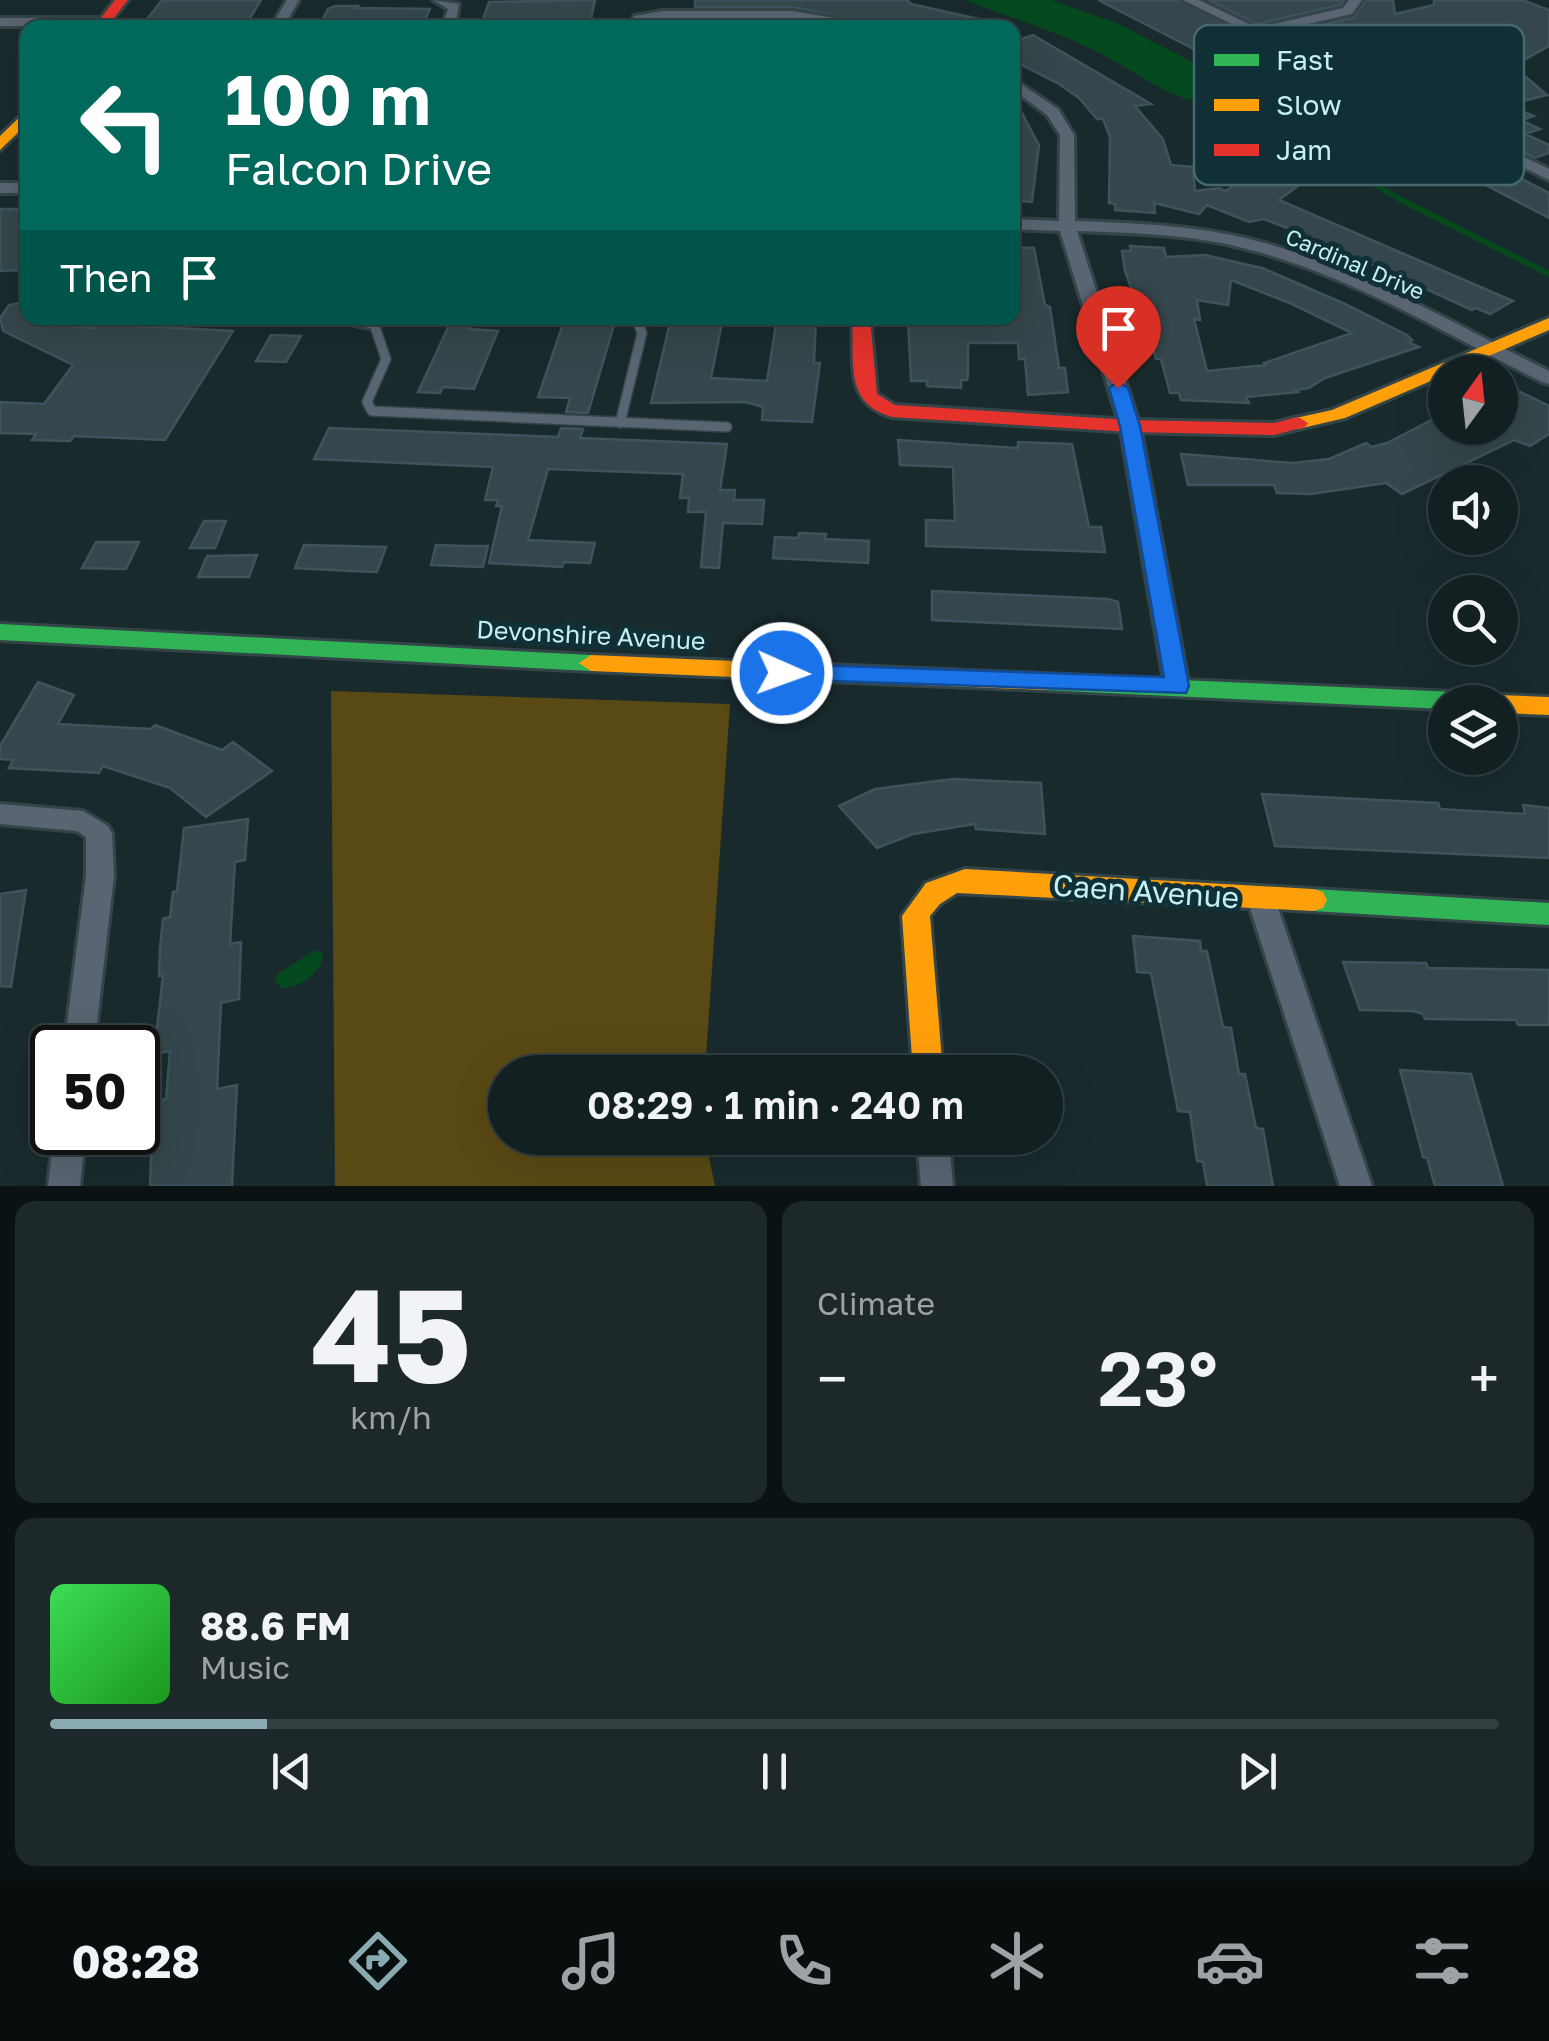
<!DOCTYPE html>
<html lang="en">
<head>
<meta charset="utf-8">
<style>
  body { margin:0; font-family:"Golos Text",sans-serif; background:#1c282a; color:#f1f3f6; height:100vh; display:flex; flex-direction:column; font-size:38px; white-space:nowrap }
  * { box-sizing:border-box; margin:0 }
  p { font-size:32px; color:#9da3a5 }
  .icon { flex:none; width:55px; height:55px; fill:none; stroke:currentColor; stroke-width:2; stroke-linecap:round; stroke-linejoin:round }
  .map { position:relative; height:1186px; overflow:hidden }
  .panel { display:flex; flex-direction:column; gap:15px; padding:15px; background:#0a1213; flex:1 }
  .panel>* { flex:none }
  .top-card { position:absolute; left:20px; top:20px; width:1000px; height:305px; border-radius:20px; box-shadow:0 10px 40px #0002,0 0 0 2px #323e40; background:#00695c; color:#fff; overflow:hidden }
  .needle { width:65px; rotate:15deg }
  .controls { position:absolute; left:1428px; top:355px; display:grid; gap:20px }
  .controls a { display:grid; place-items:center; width:90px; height:90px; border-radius:50%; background:#132022; box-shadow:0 10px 40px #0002,0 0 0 2px #323e40; font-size:50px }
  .speed { position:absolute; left:30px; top:1025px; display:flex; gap:20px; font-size:50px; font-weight:700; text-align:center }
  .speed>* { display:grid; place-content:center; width:130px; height:130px; border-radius:50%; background:#132022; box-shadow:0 10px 40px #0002,0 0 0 2px #323e40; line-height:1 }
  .speed .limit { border:5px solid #111; border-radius:15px; background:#fff; color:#111 }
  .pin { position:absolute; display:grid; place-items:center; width:85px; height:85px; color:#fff; margin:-102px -42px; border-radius:50% 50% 50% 0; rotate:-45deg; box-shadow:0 0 10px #0007 }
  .pin .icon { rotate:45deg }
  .me { position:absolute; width:110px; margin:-55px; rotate:92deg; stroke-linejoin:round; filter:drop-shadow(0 0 8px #0008) }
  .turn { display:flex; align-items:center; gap:35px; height:210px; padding:0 40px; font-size:45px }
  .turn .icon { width:130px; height:130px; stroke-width:2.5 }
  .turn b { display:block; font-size:70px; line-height:85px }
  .then { display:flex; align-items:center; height:95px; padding:0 40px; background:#0003; gap:20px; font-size:38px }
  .big { font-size:75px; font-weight:600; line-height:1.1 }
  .panel .widget { flex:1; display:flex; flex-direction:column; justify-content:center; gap:15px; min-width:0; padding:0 35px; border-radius:20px; background:#1c282a }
  .panel .dial { align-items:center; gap:0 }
  .dial b { font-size:130px; line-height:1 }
  .song { display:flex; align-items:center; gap:30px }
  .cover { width:120px; height:120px; border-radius:15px; background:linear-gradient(135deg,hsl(130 70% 55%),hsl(120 70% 35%)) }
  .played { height:10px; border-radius:5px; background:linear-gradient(90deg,#88aab0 15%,#323e40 15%) }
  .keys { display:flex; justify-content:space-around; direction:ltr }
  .heat { display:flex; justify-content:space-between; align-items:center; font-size:55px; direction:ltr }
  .panel .tiles { flex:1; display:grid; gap:15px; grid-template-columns:1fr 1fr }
  .widget:last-child { grid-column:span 2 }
  .trip { position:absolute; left:488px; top:1055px; width:575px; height:100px; border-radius:50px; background:#132022; box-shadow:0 10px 40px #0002,0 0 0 2px #323e40; font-weight:600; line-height:100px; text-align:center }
  .menu { display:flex; height:160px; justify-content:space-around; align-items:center; background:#080d0e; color:#9da3a5 }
  .menu .icon { width:70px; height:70px }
  .menu .current { color:#88aab0 }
  .menu b { font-size:45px; color:#f1f3f6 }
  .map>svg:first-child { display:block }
  .green { fill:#594914 }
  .water { fill:#054a1f }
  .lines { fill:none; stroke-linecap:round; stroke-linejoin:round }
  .stream-far1 { stroke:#054a1f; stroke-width:5 }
  .stream { stroke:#054a1f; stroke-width:6 }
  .building { fill:#35474c; stroke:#3d545c; stroke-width:2.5; fill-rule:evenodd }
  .lane-casing { stroke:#334548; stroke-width:12 }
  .street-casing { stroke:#334548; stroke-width:6 }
  .fast-casing { stroke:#334548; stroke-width:6 }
  .slow-casing { stroke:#334548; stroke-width:6 }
  .jam-casing { stroke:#334548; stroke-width:6 }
  .lane { stroke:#5a6472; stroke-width:9 }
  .street { fill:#5a6472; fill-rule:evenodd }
  .fast { fill:#30b455; fill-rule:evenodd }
  .slow { fill:#ff9f0a; fill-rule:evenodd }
  .jam { fill:#e5322d; fill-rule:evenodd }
  .route { fill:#1a73e8; stroke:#114b97; stroke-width:2.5 }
  .labels { text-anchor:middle; stroke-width:10; stroke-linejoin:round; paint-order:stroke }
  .far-street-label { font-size:22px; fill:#c3eff7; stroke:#113035 }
  .street-label { font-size:25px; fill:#c3eff7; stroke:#113035 }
  .near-street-label { font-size:30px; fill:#c3eff7; stroke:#113035 }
  .key { fill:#113035; stroke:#46696f; stroke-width:2.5 }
  .key-label { font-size:28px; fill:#c3eff7 }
</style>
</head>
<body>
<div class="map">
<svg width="1549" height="1186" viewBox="0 0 1549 1186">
  <rect width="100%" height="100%" fill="#192a2d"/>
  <!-- green -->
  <path class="green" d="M331,691L730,704L705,1072H505V1138H705L715,1186H335Z"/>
  <!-- water -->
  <path class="water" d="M965,0H1051L1119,24L1219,76L1239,96L1241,107C1173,102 1167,91 1111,59C1066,34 1013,19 965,0Z
    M315,950L323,954C322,973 300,988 281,988L275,980L278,974Z"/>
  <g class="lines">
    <!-- stream-far1 -->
    <path class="stream-far1" d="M1241,107L1405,202"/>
    <!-- stream -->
    <path class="stream" d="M1401,200L1549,274"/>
  </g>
  <!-- building -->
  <path class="building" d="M162,0H261L244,28H140Z
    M595,0L589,28L508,23L506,28H480L489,2Z
    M695,0H907L911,4L979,19L978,28H898L793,7H695Z
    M1098,0H1180L1510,165L1500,168L1549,193V218L1396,138L1330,108L1333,107L1274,79L1260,83Z
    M1208,0H1344L1341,5L1257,24Z
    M1366,0H1393L1395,14L1434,5V0H1522L1549,10V46L1513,66L1547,95L1508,105L1534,116L1521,120L1540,129L1525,134L1549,145V153L1535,158L1279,34L1353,18Z
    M335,6H358L356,8L430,9L421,28H318L328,9Z
    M693,23H792L826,28H693Z
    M1033,35L1151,104L1135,106L1163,139L1171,165L1193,167L1195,191L1220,188L1225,191L1258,171L1299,185L1279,200L1513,301L1490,314L1476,308L1472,310L1323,242L1264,219L1249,222L1207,205L1199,214L1154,203L1155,213L1115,210V204L1109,203L1110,137L1103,119H1097L1079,98L1059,84L1012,60V42Z
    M1012,94L1039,145L1032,202L1012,200Z
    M0,209H28V260L20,270L0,271Z
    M1130,246L1164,248L1166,257L1205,255L1262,268L1343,303L1407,335L1412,340L1409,342L1419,347L1325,378L1309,388L1296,390L1298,392L1246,397L1249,403L1181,400L1179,393H1170L1161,359H1156L1138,293H1133L1125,271L1122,251H1131ZM1231,280L1292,304L1352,333L1264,363L1266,365L1207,371L1194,319L1200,320L1197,300L1228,305Z
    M1012,247L1034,248L1045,305L1050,307L1059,368H1065L1068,392L1028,395L1025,359H1019L1018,343H968V376L967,380H961V388L927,386V381H911L908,318H954V323L999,325V318H1012Z
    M28,301V318H58L75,327L96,328L99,324L233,331L165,440L74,436L70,441L32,440L36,434L0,433V402L44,404L73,365L3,331L0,318L9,305Z
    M565,318H616L588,413L566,412L570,398L538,397Z
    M671,318H723L711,378L767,381L777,318H816L814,363H820L812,422L762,420L763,407L745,402L651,403Z
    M450,323L472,324L469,329L498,331L474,389L443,387L440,393L418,392Z
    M271,335L301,336L286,362L256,361Z
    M1500,382L1549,406V434L1530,446L1514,440L1402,494L1386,483L1311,494L1277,493L1274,485H1188L1181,454L1293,463L1329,459L1366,443L1372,447L1387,443L1445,413V428H1500Z
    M329,428L558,437L561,428L583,429L580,438L727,444L720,490H735L734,500H764L762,524L723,523L719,568L701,567L706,512H688L689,498H680L683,474L548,469L528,540L595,543L590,563L564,562L562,567L489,563L502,506H496L498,500H485L493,467L314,459Z
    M898,440L1018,448V442L1072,444L1089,527H1101L1105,552L926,546V520L955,521L953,467L900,465Z
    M204,521H226L215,548H190Z
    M799,533L826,534L825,539L869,541L868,563L773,558L775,537L798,538Z
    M96,542H139L126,569L82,568Z
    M304,545L386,547L377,572L352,571L295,568Z
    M436,545L463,546H488L483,567L431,565Z
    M257,555L249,577H198L207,556Z
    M932,591L1108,599L1118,602L1122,629L932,620Z
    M38,682L74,695L58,724L151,729L155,725L222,750L233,742L272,771L206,817L170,788L103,766L99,773L9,768L13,760L0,759V746Z
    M953,779L1041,783L1045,834L976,829L975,824L913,834L877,848L839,806L875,789Z
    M1262,794L1438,803L1440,809L1525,814L1523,805L1549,808V858L1275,846Z
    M248,819L245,860L235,862L230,944L241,942L239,999L221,1003L217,1089L237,1085L232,1186H150L153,1101L166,1099L170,1051L154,1054L163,976H159L160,948L163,919L170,917L173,892L177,891L184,828Z
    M26,890L11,987L0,986V894Z
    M1133,936L1200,941L1201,951H1207L1223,1027L1231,1028L1239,1074H1245L1256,1128L1263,1129L1273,1186H1207L1203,1162L1197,1161L1190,1112L1178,1111L1151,973L1137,972Z
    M1343,962L1426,963L1428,968L1549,970V1025H1518L1516,1020L1425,1019L1423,1014L1413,1011L1360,1010Z
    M1400,1070L1471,1074L1503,1186H1435L1427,1158L1423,1157Z"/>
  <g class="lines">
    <defs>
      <path id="lane" d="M374,324L386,359L367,402L372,411L727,427
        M620,423L642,333L636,318"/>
      <path id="street" d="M287,0H299L283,28H270Z
        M433,0L459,4L455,28H442L448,9Z
        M1183,0H1199L1257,28L1343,8L1349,0H1362L1352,14L1268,33L1549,169V180Z
        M662,11H792L895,28H856L792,19H662L644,22L642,28H629L634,16Z
        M0,18H104L110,22L104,26H0Z
        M1012,78L1058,109L1074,135L1075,221C1134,223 1192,225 1249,239C1356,265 1452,323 1549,371V384L1542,382C1446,334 1349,274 1243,248C1189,234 1132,233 1077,231L1140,426L1189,687L1186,693H1168L1165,687L1120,426L1060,231L1012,229V219L1059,221L1060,135L1047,115L1012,89Z
        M0,183H28V193H0Z
        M337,318H369L383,324L374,329L340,322Z
        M0,804L83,811L108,826L112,833L114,876L94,1048H64L86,876V837L77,831L0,824Z
        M1261,888L1271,891L1275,899L1372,1186H1340L1247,899L1251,891Z
        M54,1132H86L80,1186H48Z
        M917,1138H949L953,1186H921Z"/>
      <path id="fast" d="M0,624L591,655L603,663L591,671L0,640Z
        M1044,674L1478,693L1487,696L1490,702H1445V709L1044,690L1036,688L1032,682L1036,676Z
        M1313,889L1549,903V925L1313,911L1303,908L1299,900L1303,892Z"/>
      <path id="slow" d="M28,109V123L0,150V136Z
        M1549,318V330L1345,418L1298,429L1288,423L1291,419L1332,410Z
        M591,655L1044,674L1052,676L1056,682L1052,688L1044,690L591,671L579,663Z
        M1500,695L1549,697V715L1500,713V702H1489Z
        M965,869L1313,889L1323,892L1327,900L1323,908L1313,911L957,893L940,904L930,916L943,1072H913L902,916L926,883Z"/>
      <path id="jam" d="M115,0H128L106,28H93Z
        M852,318H870L877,394L895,405L1130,420L1274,423L1298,417L1308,423L1305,427L1274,435L1130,432L892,417C843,403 855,361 852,318Z"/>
    </defs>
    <!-- lane casing -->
    <use href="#lane" class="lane-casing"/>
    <!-- street casing -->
    <use href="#street" class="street-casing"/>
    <!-- fast casing -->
    <use href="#fast" class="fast-casing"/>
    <!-- slow casing -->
    <use href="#slow" class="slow-casing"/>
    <!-- jam casing -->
    <use href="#jam" class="jam-casing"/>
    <!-- lane -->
    <use href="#lane" class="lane"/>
    <!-- street -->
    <use href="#street" class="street"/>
    <!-- fast -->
    <use href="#fast" class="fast"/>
    <!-- slow -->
    <use href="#slow" class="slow"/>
    <!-- jam -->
    <use href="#jam" class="jam"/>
  </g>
  <!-- route -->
  <path class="route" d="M1118,382L1128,388L1140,426L1189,686L1186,693L773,679L770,673L782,664L1164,677L1120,426L1109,388Z"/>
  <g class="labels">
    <!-- far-street labels -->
    <g class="far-street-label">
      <text transform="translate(1355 264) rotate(23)" y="8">Cardinal Drive</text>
    </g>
    <!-- street labels -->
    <g class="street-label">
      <text transform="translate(591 635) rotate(3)" y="9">Devonshire Avenue</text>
    </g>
    <!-- near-street labels -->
    <g class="near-street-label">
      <text transform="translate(1146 892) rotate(4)" y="10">Caen Avenue</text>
    </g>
  </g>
  <!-- legend -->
  <rect x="1194" y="25" width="330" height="160" rx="15" class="key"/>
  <rect x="1214" y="54" width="45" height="12" fill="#30b455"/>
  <rect x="1214" y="99" width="45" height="12" fill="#ff9f0a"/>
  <rect x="1214" y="144" width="45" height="12" fill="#e5322d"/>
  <g class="key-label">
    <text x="1276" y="70">Fast</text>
    <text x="1276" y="115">Slow</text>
    <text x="1276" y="160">Jam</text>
  </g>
</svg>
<div class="controls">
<a><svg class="needle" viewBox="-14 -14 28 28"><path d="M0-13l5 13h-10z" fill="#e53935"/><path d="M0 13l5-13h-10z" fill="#9da3a5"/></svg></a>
<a><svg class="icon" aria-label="sound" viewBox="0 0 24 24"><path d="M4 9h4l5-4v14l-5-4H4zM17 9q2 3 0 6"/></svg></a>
<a><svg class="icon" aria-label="search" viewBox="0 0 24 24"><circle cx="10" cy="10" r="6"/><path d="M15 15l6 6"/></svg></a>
<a><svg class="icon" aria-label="layers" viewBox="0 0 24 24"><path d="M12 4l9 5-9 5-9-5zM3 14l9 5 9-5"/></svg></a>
</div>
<div class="speed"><div class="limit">50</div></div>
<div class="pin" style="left:1118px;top:388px;background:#d93025"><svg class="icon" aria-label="arrive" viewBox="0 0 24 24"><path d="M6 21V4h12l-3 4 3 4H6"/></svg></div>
<svg class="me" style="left:782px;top:673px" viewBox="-20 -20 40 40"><circle r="17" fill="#1a73e8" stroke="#fff" stroke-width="3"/><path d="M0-11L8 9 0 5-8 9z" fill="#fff"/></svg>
<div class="trip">08:29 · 1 min · 240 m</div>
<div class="top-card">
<div class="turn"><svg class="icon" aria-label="left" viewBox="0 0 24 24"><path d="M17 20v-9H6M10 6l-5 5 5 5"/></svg><div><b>100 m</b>Falcon Drive</div></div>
<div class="then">Then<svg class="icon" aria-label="arrive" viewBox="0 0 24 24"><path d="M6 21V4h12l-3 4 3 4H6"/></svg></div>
</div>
</div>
<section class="panel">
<div class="tiles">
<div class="widget dial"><b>45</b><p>km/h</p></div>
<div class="widget"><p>Climate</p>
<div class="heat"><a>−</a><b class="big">23°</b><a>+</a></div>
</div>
<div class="widget">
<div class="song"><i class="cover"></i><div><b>88.6 FM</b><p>Music</p></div></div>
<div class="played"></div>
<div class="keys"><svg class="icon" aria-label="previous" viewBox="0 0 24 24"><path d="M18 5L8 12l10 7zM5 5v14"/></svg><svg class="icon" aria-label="pause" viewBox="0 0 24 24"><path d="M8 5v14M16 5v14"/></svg><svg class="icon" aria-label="next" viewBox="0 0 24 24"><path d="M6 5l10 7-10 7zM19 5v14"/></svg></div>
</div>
</div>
</section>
<nav class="menu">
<b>08:28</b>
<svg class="icon current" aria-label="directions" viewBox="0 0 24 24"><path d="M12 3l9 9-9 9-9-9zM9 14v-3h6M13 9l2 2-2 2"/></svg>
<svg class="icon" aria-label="music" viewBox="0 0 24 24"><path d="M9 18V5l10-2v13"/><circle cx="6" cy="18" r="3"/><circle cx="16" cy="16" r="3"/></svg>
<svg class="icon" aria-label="phone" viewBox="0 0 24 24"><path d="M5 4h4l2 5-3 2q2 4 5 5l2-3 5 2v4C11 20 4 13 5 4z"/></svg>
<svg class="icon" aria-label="climate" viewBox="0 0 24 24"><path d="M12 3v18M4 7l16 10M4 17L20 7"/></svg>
<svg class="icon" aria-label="car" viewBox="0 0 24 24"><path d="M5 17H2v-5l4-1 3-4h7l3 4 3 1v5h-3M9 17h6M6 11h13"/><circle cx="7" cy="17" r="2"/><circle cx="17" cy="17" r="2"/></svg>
<svg class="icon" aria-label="filters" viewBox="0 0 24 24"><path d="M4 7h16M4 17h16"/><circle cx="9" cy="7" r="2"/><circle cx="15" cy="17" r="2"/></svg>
</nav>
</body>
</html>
